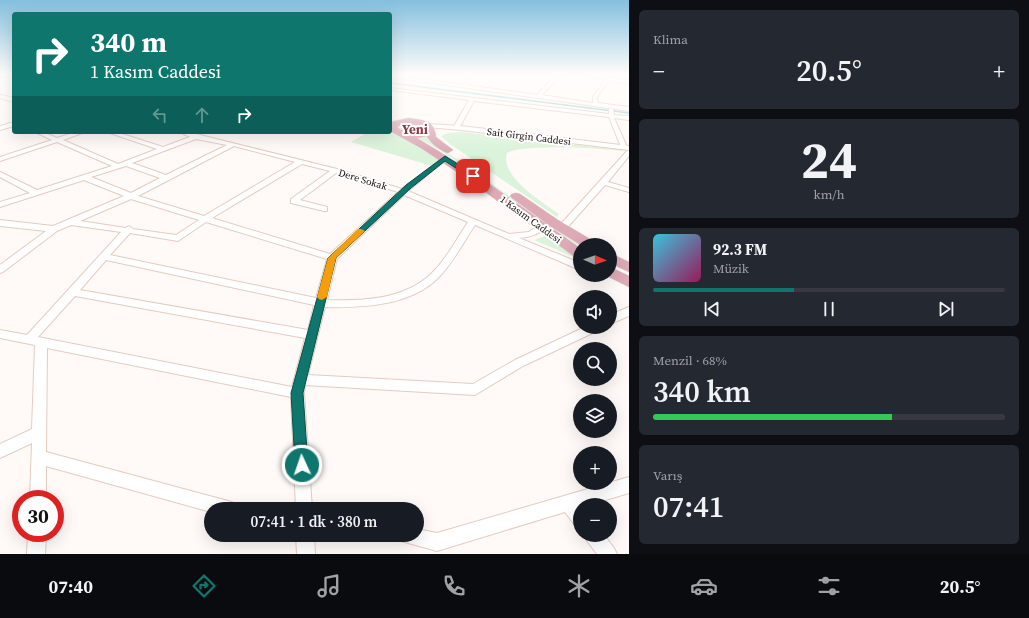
<!DOCTYPE html>
<html lang="tr">
<head>
<meta charset="utf-8">
<style>
  body { margin:0; font-family:"Source Serif 4",serif; background:#242831; color:#f1f3f6; height:100vh; display:flex; flex-direction:column; font-size:15px; white-space:nowrap }
  * { box-sizing:border-box; margin:0 }
  p { font-size:13px; color:#9ea1a6 }
  .icon { flex:none; width:22px; height:22px; fill:none; stroke:currentColor; stroke-width:2; stroke-linecap:round; stroke-linejoin:round }
  .map { position:relative; flex:1; overflow:hidden }
  .side { display:flex; flex-direction:column; gap:10px; padding:10px; background:#0d0f14; width:400px }
  .side>* { flex:none }
  .banner { position:absolute; left:12px; top:12px; width:380px; height:122px; border-radius:4px; box-shadow:0 4px 16px #0002; background:#0f766e; color:#fff; overflow:hidden }
  .needle { width:26px; rotate:92deg }
  .tools { position:absolute; left:573px; top:238px; display:grid; gap:8px }
  .tools a { display:grid; place-items:center; width:44px; height:44px; border-radius:50%; background:#171b24; box-shadow:0 4px 16px #0002; font-size:20px }
  .speed { position:absolute; left:12px; top:490px; display:flex; gap:8px; font-size:20px; font-weight:700; text-align:center }
  .speed>* { display:grid; place-content:center; width:52px; height:52px; border-radius:50%; background:#171b24; box-shadow:0 4px 16px #0002; line-height:1 }
  .speed .limit { border:6px solid #d22; background:#fff; color:#111 }
  .pin { position:absolute; display:grid; place-items:center; width:34px; height:34px; color:#fff; margin:-17px; border-radius:8px; box-shadow:0 2px 6px #0006 }
  .me { position:absolute; width:44px; margin:-22px; rotate:357deg; stroke-linejoin:round; filter:drop-shadow(0 0 3px #0008) }
  .turn { display:flex; align-items:center; gap:14px; height:84px; padding:0 12px; font-size:18px }
  .turn .icon { width:52px; height:52px; stroke-width:2.5 }
  .turn b { display:block; font-size:28px; line-height:34px }
  .lanes { display:flex; align-items:center; height:38px; padding:0 12px; background:#0003; justify-content:center; gap:20px; direction:ltr }
  .lanes .off { opacity:.35 }
  .big { font-size:30px; font-weight:600; line-height:1.1 }
  .side .widget { flex:1; display:flex; flex-direction:column; justify-content:center; gap:6px; min-width:0; padding:0 14px; border-radius:6px; background:#242831 }
  .side .dial { align-items:center; gap:0 }
  .dial b { font-size:52px; line-height:1 }
  .song { display:flex; align-items:center; gap:12px }
  .cover { width:48px; height:48px; border-radius:6px; background:linear-gradient(135deg,hsl(190 70% 55%),hsl(330 70% 35%)) }
  .played { height:4px; border-radius:2px; background:linear-gradient(90deg,#0f766e 40%,#363941 40%) }
  .keys { display:flex; justify-content:space-around; direction:ltr }
  .heat { display:flex; justify-content:space-between; align-items:center; font-size:22px; direction:ltr }
  .charge { height:6px; border-radius:3px; background:linear-gradient(90deg,#34c759 68%,#363941 0) }
  .trip { position:absolute; left:204px; top:502px; width:220px; height:40px; border-radius:20px; background:#171b24; box-shadow:0 4px 16px #0002; font-weight:600; line-height:40px; text-align:center }
  .menu { display:flex; height:64px; justify-content:space-around; align-items:center; background:#090b0e; color:#9ea1a6 }
  .menu .icon { width:28px; height:28px }
  .menu .on { color:#0f766e }
  .menu b { font-size:18px; color:#f1f3f6 }
  main { display:flex; flex:1; min-height:0 }
  .map>svg:first-child { display:block }
  .green { fill:#dbf3da }
  .lines { fill:none; stroke-linecap:round; stroke-linejoin:round }
  .stream { stroke:#8fd0d0; stroke-width:1.5 }
  .minor-casing { stroke:#e5cbc0; stroke-width:2 }
  .tertiary-casing { stroke:#e5cbc0; stroke-width:2 }
  .primary-casing { stroke:#d9d8d7; stroke-width:1 }
  .minor { fill:#fff; fill-rule:evenodd }
  .tertiary { fill:#fff; fill-rule:evenodd }
  .primary { fill:#ddaab6; fill-rule:evenodd }
  .route { fill:#0f766e; stroke:#0a4d48 }
  .slow { fill:#f59e0b }
  .labels { text-anchor:middle; stroke-width:4; stroke-linejoin:round; paint-order:stroke }
  .far-street-label { font-size:10px; fill:#140b08; stroke:#fff }
  .far-district-label { font-size:13px; font-weight:bold; fill:#853d49; stroke:#fff }
</style>
</head>
<body>
<main>
<div class="map">
<svg width="629" height="554" viewBox="0 0 629 554">
  <rect width="100%" height="100%" fill="#fffaf7"/>
  <!-- green -->
  <path class="green" d="M404,123L420,124L425,129C417,134 404,134 398,127Z
    M368,132H389L407,140L441,159L432,166L351,142Z
    M461,132L622,150L623,151C593,148 563,146 532,148C524,149 514,149 507,153C499,176 543,203 559,214L557,217L450,144L441,136L448,133Z
    M427,136L435,144L542,219L585,245H580V246C566,238 552,230 538,220C498,192 460,159 416,137Z
    M545,236L578,259L534,240Z"/>
  <g class="lines">
    <!-- stream -->
    <path class="stream" d="M390,83L629,113"/>
    <defs>
      <path id="minor" d="M390,75L463,85L471,75H475L467,85L537,95L556,75H560L542,95L593,103V97L608,77L610,78L597,97L598,103L629,107V111L390,77Z
        M390,88L609,114V109H613L614,115L629,116V120L614,118L627,147L624,149L621,147L609,117L474,101L459,128L454,129L453,128L469,100L390,90Z
        M0,95L14,98V102L0,98Z
        M14,122V126L0,130V126Z
        M35,132H43L57,138L76,132H85L63,140L118,164L157,149L107,132H116L163,147L190,137L180,132H188L337,169L402,189L445,156L447,157V159L408,191L509,234L529,232L538,225H544L545,227C538,235 530,237 519,238L580,263V270L475,225C463,243 453,263 438,278C410,306 361,308 325,307L308,375L473,384L515,360L585,327H601L599,330L523,366L475,395L305,385L304,393L312,509H296L291,397L47,348L46,452L228,501L234,503L236,509H211V512L46,466V499H30L32,443L0,458V444L32,429L35,345L0,338V330L27,335L121,232L71,225L57,231L3,272L0,273V265L46,231L0,226V220L53,226L124,196L84,180L0,207V202L30,193L0,177V172L37,190L112,166L57,142L0,161V157L52,140ZM196,139L227,145L166,175L132,163ZM234,146L295,162L204,216L138,196ZM302,164L330,171L291,199V203L324,211H327V207L300,200L336,173L398,192L330,254L212,218ZM126,166L160,178L131,193L91,177ZM404,195L468,222C456,240 446,260 430,275C402,300 362,301 327,300L337,259ZM131,199L199,220L176,235L133,229L129,226L126,228L80,221ZM206,222L327,259L316,298L110,255L130,233L178,241ZM106,260L314,305L308,330L80,290ZM75,296L305,338L292,387L38,337Z
        M629,150V156L608,182L629,188V192L605,185L565,230H559L558,228L559,226L627,151Z
        M629,307V316L610,324V315Z
        M629,477V493L589,505H580V526L574,524L565,512L437,551L401,541L398,535H417V529L437,533Z
        M28,533H46L45,554H27Z
        M296,535H314L315,554H297Z
        M584,535H604L614,548L617,554H597L587,541Z"/>
      <path id="tertiary" d="M585,75H596L629,80V84Z
        M429,124L461,126L629,146V150L461,130L427,127L426,126Z"/>
      <path id="primary" d="M0,75H8L0,78Z
        M409,118C424,121 434,119 436,137L453,150L448,153C441,151 430,143 427,136L417,138L474,173L580,248V258L575,257L466,178L421,148L390,131L391,122ZM409,124L423,126L427,130C417,135 406,133 398,128V126Z
        M516,193L520,194L558,220L595,242L597,245H581L550,226L512,198L510,196L512,194Z
        M610,253L629,262V272L610,263Z
        M610,267L629,276V287L605,275H610Z"/>
    </defs>
    <!-- minor casing -->
    <use href="#minor" class="minor-casing"/>
    <!-- tertiary casing -->
    <use href="#tertiary" class="tertiary-casing"/>
    <!-- primary casing -->
    <use href="#primary" class="primary-casing"/>
    <!-- minor -->
    <use href="#minor" class="minor"/>
    <!-- tertiary -->
    <use href="#tertiary" class="tertiary"/>
    <!-- primary -->
    <use href="#primary" class="primary"/>
  </g>
  <!-- sky -->
  <linearGradient id="sky" x2="0" y2="1"><stop stop-color="#84bfde"/><stop offset="0.49" stop-color="#fffdfb"/><stop offset="1" stop-color="#fffdfb" stop-opacity="0"/></linearGradient>
  <rect width="629" height="152" fill="url(#sky)"/>
  <!-- route -->
  <path class="route" d="M445,156L475,175V178H471L445,161L411,188L336,258L303,393L308,465L306,470L302,472L297,470L295,465L291,393L328,258L406,185Z"/>
  <!-- slow -->
  <path class="slow" d="M358,229H361L365,231L336,258L327,297L322,300L319,299L317,297L328,258Z"/>
  <g class="labels">
    <!-- far-street labels -->
    <g class="far-street-label">
      <text transform="translate(529 136) rotate(7)" y="4">Sait Girgin Caddesi</text>
      <text transform="translate(363 179) rotate(17)" y="4">Dere Sokak</text>
      <text transform="translate(531 219) rotate(36)" y="4">1 Kasım Caddesi</text>
    </g>
    <!-- far-district labels -->
    <g class="far-district-label">
      <text x="415" y="134">Yeni</text>
    </g>
  </g>
</svg>
<div class="tools">
<a><svg class="needle" viewBox="-14 -14 28 28"><path d="M0-13l5 13h-10z" fill="#e53935"/><path d="M0 13l5-13h-10z" fill="#9ea1a6"/></svg></a>
<a><svg class="icon" aria-label="sound" viewBox="0 0 24 24"><path d="M4 9h4l5-4v14l-5-4H4zM17 9q2 3 0 6"/></svg></a>
<a><svg class="icon" aria-label="search" viewBox="0 0 24 24"><circle cx="10" cy="10" r="6"/><path d="M15 15l6 6"/></svg></a>
<a><svg class="icon" aria-label="layers" viewBox="0 0 24 24"><path d="M12 4l9 5-9 5-9-5zM3 14l9 5 9-5"/></svg></a>
<a>+</a>
<a>−</a>
</div>
<div class="speed"><div class="limit">30</div></div>
<div class="pin" style="left:473px;top:176px;background:#d93025"><svg class="icon" aria-label="arrive" viewBox="0 0 24 24"><path d="M6 21V4h12l-3 4 3 4H6"/></svg></div>
<svg class="me" style="left:302px;top:465px" viewBox="-20 -20 40 40"><circle r="17" fill="#0f766e" stroke="#fff" stroke-width="3"/><path d="M0-11L8 9 0 5-8 9z" fill="#fff"/></svg>
<div class="trip">07:41 · 1 dk · 380 m</div>
<div class="banner">
<div class="turn"><svg class="icon" aria-label="right" viewBox="0 0 24 24"><path d="M7 20v-9h11M14 6l5 5-5 5"/></svg><div><b>340 m</b>1 Kasım Caddesi</div></div>
<div class="lanes"><svg class="icon off" aria-label="left" viewBox="0 0 24 24"><path d="M17 20v-9H6M10 6l-5 5 5 5"/></svg><svg class="icon off" aria-label="ahead" viewBox="0 0 24 24"><path d="M12 20V5M6 11l6-6 6 6"/></svg><svg class="icon" aria-label="right" viewBox="0 0 24 24"><path d="M7 20v-9h11M14 6l5 5-5 5"/></svg></div>
</div>
</div>
<section class="side">
<div class="widget"><p>Klima</p>
<div class="heat"><a>−</a><b class="big">20.5°</b><a>+</a></div>
</div>
<div class="widget dial"><b>24</b><p>km/h</p></div>
<div class="widget">
<div class="song"><i class="cover"></i><div><b>92.3 FM</b><p>Müzik</p></div></div>
<div class="played"></div>
<div class="keys"><svg class="icon" aria-label="previous" viewBox="0 0 24 24"><path d="M18 5L8 12l10 7zM5 5v14"/></svg><svg class="icon" aria-label="pause" viewBox="0 0 24 24"><path d="M8 5v14M16 5v14"/></svg><svg class="icon" aria-label="next" viewBox="0 0 24 24"><path d="M6 5l10 7-10 7zM19 5v14"/></svg></div>
</div>
<div class="widget"><p>Menzil · 68%</p><b class="big">340 km</b><div class="charge"></div></div>
<div class="widget"><p>Varış</p><b class="big">07:41</b></div>
</section>
</main>
<nav class="menu">
<b>07:40</b>
<svg class="icon on" aria-label="directions" viewBox="0 0 24 24"><path d="M12 3l9 9-9 9-9-9zM9 14v-3h6M13 9l2 2-2 2"/></svg>
<svg class="icon" aria-label="music" viewBox="0 0 24 24"><path d="M9 18V5l10-2v13"/><circle cx="6" cy="18" r="3"/><circle cx="16" cy="16" r="3"/></svg>
<svg class="icon" aria-label="phone" viewBox="0 0 24 24"><path d="M5 4h4l2 5-3 2q2 4 5 5l2-3 5 2v4C11 20 4 13 5 4z"/></svg>
<svg class="icon" aria-label="climate" viewBox="0 0 24 24"><path d="M12 3v18M4 7l16 10M4 17L20 7"/></svg>
<svg class="icon" aria-label="car" viewBox="0 0 24 24"><path d="M5 17H2v-5l4-1 3-4h7l3 4 3 1v5h-3M9 17h6M6 11h13"/><circle cx="7" cy="17" r="2"/><circle cx="17" cy="17" r="2"/></svg>
<svg class="icon" aria-label="filters" viewBox="0 0 24 24"><path d="M4 7h16M4 17h16"/><circle cx="9" cy="7" r="2"/><circle cx="15" cy="17" r="2"/></svg>
<b>20.5°</b>
</nav>
</body>
</html>
